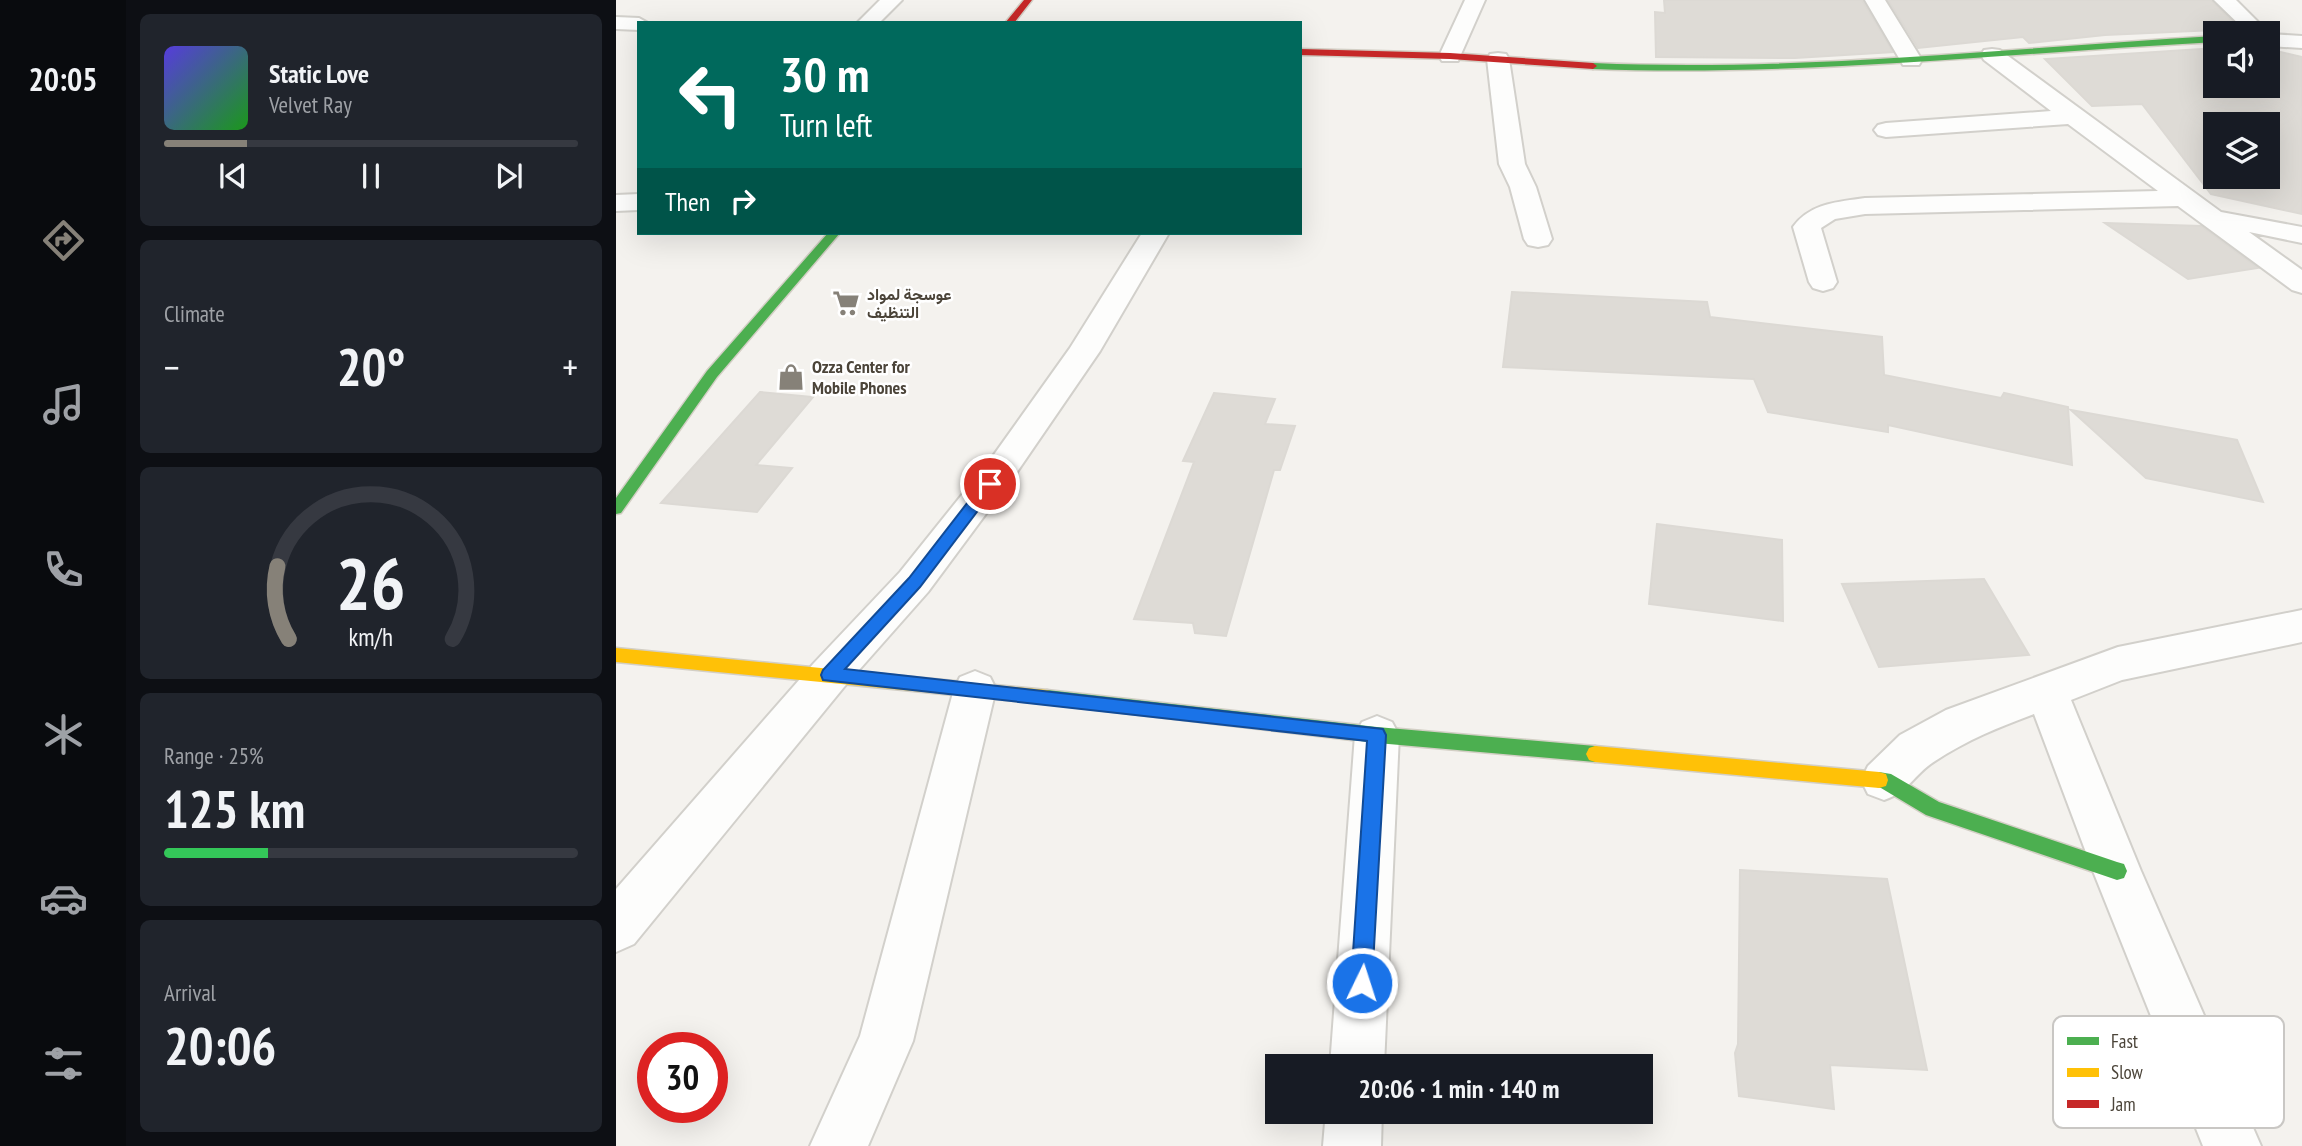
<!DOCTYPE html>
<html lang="en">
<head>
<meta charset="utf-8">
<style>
  body { margin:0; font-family:"PT Sans Narrow",Vazirmatn,sans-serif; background:#20242c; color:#f1f3f6; height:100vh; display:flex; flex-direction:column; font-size:26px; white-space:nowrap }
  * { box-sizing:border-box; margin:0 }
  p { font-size:23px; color:#9ea1a6 }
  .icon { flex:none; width:38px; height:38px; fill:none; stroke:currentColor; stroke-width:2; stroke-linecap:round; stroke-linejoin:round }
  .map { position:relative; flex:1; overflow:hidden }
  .drawer { display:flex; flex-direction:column; gap:14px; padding:14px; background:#0d0f14; width:490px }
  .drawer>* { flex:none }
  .banner { position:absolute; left:21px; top:21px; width:665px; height:214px; border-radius:0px; box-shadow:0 7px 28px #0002; background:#00695c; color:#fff; overflow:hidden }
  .buttons { position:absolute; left:1587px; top:21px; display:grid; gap:14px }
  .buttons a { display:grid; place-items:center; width:77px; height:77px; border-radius:0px; background:#171b24; box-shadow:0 7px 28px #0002; font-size:35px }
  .speed { position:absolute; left:21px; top:1032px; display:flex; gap:14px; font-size:35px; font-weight:700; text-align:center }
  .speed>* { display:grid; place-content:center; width:91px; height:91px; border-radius:50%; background:#171b24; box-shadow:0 7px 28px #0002; line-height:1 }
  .speed .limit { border:10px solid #d22; background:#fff; color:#111 }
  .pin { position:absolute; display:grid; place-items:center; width:60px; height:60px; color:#fff; margin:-30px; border:4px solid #fff; border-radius:50%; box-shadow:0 2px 7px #0007 }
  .me { position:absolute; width:77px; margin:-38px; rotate:4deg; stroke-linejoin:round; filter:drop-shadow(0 0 5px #0008) }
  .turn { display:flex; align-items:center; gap:24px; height:147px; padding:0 28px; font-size:32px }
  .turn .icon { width:91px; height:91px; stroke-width:2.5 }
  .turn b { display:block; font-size:49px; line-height:60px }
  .then { display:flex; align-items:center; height:66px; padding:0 28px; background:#0003; gap:14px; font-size:26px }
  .big { font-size:52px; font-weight:700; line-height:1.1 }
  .drawer .tile { flex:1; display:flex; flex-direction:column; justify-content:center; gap:10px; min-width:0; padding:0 24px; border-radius:10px; background:#20242c }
  .drawer .dial { align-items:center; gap:0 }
  .dial svg { height:182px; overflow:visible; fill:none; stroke:#363941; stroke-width:7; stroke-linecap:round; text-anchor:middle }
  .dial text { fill:#f1f3f6; stroke:none }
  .song { display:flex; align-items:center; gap:21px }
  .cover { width:84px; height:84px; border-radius:10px; background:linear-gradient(135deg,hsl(250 70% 55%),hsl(120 70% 35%)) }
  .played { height:7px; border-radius:4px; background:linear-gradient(90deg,#868178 20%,#363941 20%) }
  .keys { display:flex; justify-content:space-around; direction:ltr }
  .heat { display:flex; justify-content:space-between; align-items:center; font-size:38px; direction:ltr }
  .charge { height:10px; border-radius:5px; background:linear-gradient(90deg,#34c759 25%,#363941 0) }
  .trip { position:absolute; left:649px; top:1054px; width:388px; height:70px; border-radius:0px; background:#171b24; box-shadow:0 7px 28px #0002; font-weight:700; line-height:70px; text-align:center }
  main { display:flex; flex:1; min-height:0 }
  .menu { display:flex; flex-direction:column; width:126px; justify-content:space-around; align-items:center; background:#090b0e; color:#9ea1a6 }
  .menu .icon { width:49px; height:49px }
  .menu .selected { color:#868178 }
  .menu b { font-size:32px; color:#f1f3f6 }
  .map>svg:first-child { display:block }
  .building { fill:#dedbd6; stroke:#dcd9d4; stroke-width:2; fill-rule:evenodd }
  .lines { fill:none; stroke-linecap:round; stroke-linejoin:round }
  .street-casing { stroke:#d2d0cb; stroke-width:4 }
  .fast-casing { stroke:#d3cfc5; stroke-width:3 }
  .slow-casing { stroke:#d3cfc5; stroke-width:3 }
  .jam-casing { stroke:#d3cfc5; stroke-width:3 }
  .street { fill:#fdfdfc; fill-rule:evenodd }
  .fast { fill:#4caf50; fill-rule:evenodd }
  .slow { fill:#ffc107; fill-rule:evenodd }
  .jam { fill:#c62828; fill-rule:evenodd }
  .route { fill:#1a73e8; stroke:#114b97; stroke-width:2 }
  .labels { text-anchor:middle; stroke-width:5; stroke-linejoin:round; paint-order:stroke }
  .far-poi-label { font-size:16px; font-weight:bold; fill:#4b4439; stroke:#fff; text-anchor:start }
  .poi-label { font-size:18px; font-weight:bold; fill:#4b4439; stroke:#fff; text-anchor:start }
  .key { fill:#fff; stroke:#c9c7c4; stroke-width:2 }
  .key-label { font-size:19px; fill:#4b4439 }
</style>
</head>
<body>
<main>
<nav class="menu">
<b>20:05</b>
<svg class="icon selected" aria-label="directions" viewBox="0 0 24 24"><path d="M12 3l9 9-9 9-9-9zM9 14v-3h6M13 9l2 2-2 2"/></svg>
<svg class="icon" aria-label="music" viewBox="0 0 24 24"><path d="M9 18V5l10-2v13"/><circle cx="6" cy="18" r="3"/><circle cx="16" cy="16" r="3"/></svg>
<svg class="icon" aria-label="phone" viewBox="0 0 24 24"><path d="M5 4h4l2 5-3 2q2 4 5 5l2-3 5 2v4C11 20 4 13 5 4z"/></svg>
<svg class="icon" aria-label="climate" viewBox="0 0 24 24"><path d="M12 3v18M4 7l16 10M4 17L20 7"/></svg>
<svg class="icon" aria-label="car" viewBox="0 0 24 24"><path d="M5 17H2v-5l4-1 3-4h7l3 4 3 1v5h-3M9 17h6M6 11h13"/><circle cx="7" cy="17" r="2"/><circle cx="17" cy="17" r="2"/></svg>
<svg class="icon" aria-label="filters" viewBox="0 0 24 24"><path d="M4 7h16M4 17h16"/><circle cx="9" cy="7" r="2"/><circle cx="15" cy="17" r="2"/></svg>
</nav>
<section class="drawer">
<div class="tile">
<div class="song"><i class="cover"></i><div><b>Static Love</b><p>Velvet Ray</p></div></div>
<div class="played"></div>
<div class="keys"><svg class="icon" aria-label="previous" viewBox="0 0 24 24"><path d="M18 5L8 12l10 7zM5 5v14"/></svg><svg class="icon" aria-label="pause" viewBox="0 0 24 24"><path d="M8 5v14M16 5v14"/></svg><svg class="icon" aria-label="next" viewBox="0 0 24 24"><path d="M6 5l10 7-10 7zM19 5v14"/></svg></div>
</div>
<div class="tile"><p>Climate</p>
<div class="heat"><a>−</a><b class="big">20°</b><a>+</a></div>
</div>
<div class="tile dial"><svg viewBox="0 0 100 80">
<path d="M14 69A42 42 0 1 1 86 69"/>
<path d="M14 69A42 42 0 0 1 9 37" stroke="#868178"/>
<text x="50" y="56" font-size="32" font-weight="700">26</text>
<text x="50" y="72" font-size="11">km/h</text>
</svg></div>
<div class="tile"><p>Range · 25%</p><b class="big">125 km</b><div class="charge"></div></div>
<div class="tile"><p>Arrival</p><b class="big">20:06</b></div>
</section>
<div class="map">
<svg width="1686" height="1146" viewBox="0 0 1686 1146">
  <rect width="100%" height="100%" fill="#f4f2ee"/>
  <!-- building -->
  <path class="building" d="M1048,0H1246L1277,52L1179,58L1040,57L1039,12L1049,13Z
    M1272,0H1595L1628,33H1603L1600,30L1489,35L1413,43L1407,37L1302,48Z
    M1600,48V86H1652V49L1686,57V214L1595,194L1526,104L1476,106L1429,59ZM1600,124H1652V177H1600Z
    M1489,223L1585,226L1642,268L1572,279Z
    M896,292L1091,302L1094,317L1266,337L1268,375L1385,398L1388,393L1452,407L1456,465L1272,425V432L1152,412L1138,379L887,367Z
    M144,392L197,397L140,465L176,468L141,512L45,503Z
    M598,393L659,399L649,424L679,426L664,470H658L610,636L579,633L577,623L518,619L578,462L567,461Z
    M1455,410L1621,440L1647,502L1530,478Z
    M1041,524L1166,540L1167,621L1033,604Z
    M1368,579L1413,655L1263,667L1226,584Z
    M1124,870L1271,879L1311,1070L1214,1065L1218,1109L1123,1096L1119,1053L1122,1044Z"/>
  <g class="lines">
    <defs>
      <path id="street" d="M264,0H286L263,23H241Z
        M849,0H869L842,61H826L823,56Z
        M1249,0H1269L1306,60L1303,65H1287Z
        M1598,0H1620L1654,34L1686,36V48L1652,46V33H1632Z
        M0,17L23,18L32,23H23V30L0,29Z
        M1376,49L1384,50L1605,212L1686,227V243L1633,232L1686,270V293L1676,290L1562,206L1249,214L1219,219L1205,228L1221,282L1217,288L1207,291L1197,288L1193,282L1177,227C1194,203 1222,202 1249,198L1542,191L1452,124L1270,137L1262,135L1258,130L1262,125L1270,123L1435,111L1368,60L1365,55L1368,50Z
        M882,53L890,54L893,59L909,164L920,187L936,239L932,245L922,247L912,245L908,239L894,187L883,164L871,59L874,54Z
        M23,194V210L0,211V195Z
        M526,233H553L484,351L401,472L312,592L228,687L18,944L0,952V889L198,663L284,572L377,456L454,348Z
        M1686,610V642L1506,680L1455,700L1525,871L1645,1146H1587L1477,871L1418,714C1383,727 1351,740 1319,761C1298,774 1294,791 1268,800L1252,794L1245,780L1252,766L1284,735L1330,710L1502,647Z
        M359,671L374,677L380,689L297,1041L252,1146H194L244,1036L338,689L344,677Z
        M761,716L776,722L783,735L768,1066H714L739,735L746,722Z
        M710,1111H766L765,1146H707Z"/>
      <path id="fast" d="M1600,36V42C1392,53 1185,77 977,69L973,66L977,63C1185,72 1392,48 1600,36Z
        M212,233H224L101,377L5,513L0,514V498L91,371Z
        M431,690L761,727L979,746L985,748L988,754L985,760L979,762L761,743L431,704L425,702L422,697L425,692Z
        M1263,772L1275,774L1323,802L1501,862L1508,864L1511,871L1508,878L1501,880L1310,815L1265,788L1256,786L1254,780L1256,774Z"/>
      <path id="slow" d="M0,648L431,690L437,692L440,697L437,702L431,704L0,662Z
        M979,746L1263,772L1270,774L1272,780L1270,786L1263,788L979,762L973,760L970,754L973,748Z"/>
      <path id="jam" d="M408,0H416L398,23H389Z
        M684,49L834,53L977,63L981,66L977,69L834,59L684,55Z"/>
    </defs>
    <!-- street casing -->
    <use href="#street" class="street-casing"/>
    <!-- fast casing -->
    <use href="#fast" class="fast-casing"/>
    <!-- slow casing -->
    <use href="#slow" class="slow-casing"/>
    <!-- jam casing -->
    <use href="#jam" class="jam-casing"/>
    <!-- street -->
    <use href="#street" class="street"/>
    <!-- fast -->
    <use href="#fast" class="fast"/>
    <!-- slow -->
    <use href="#slow" class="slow"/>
    <!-- jam -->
    <use href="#jam" class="jam"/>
  </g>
  <!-- route -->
  <path class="route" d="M374,479L379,480L381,484L379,488L304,587L229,669L767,729L770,735L756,983L753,991L746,994L738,991L735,983L751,741L207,680L205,675L207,670L293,578L369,480Z"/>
  <!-- icons -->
  <defs>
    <symbol id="supermarket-bare" viewBox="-9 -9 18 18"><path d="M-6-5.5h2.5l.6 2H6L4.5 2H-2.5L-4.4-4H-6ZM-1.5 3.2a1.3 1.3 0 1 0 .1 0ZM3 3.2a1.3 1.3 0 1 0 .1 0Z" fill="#868178" stroke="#fff" stroke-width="2.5" paint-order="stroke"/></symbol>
    <symbol id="shop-bare" viewBox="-9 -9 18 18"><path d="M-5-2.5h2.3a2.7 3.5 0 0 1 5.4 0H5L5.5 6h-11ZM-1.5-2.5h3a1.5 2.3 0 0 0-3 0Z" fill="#868178" stroke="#fff" stroke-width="2.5" paint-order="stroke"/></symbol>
  </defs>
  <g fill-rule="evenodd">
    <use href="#supermarket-bare" x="211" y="284" width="38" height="38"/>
    <use href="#shop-bare" x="156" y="358" width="38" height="38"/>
  </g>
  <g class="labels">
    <!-- far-poi labels -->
    <g class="far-poi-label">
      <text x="251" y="300">عوسجة لمواد<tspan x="251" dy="18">التنظيف</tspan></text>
    </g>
    <!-- poi labels -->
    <g class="poi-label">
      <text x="196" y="373">Ozza Center for<tspan x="196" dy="21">Mobile Phones</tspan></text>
    </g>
  </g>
  <!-- legend -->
  <rect x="1437" y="1016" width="231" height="112" rx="10" class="key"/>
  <rect x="1451" y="1037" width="32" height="8" fill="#4caf50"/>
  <rect x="1451" y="1068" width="32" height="9" fill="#ffc107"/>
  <rect x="1451" y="1100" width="32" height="8" fill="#c62828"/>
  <g class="key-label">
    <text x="1495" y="1048">Fast</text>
    <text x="1495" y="1079">Slow</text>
    <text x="1495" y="1111">Jam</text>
  </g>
</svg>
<div class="buttons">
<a><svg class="icon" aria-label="sound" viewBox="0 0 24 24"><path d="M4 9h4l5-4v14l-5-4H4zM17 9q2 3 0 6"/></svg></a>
<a><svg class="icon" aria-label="layers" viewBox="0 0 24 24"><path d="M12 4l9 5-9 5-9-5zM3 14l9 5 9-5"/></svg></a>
</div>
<div class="speed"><div class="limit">30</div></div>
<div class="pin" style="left:374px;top:484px;background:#d93025"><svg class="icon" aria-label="arrive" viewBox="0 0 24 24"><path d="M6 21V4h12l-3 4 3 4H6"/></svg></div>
<svg class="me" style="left:746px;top:983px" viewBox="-20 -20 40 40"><circle r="17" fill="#1a73e8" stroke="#fff" stroke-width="3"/><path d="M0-11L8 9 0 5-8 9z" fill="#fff"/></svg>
<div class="trip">20:06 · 1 min · 140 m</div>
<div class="banner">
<div class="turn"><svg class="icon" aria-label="left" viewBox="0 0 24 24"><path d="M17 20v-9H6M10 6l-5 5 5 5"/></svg><div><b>30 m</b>Turn left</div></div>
<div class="then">Then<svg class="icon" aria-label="right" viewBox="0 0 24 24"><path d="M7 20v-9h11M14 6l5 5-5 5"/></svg></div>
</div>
</div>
</main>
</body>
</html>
